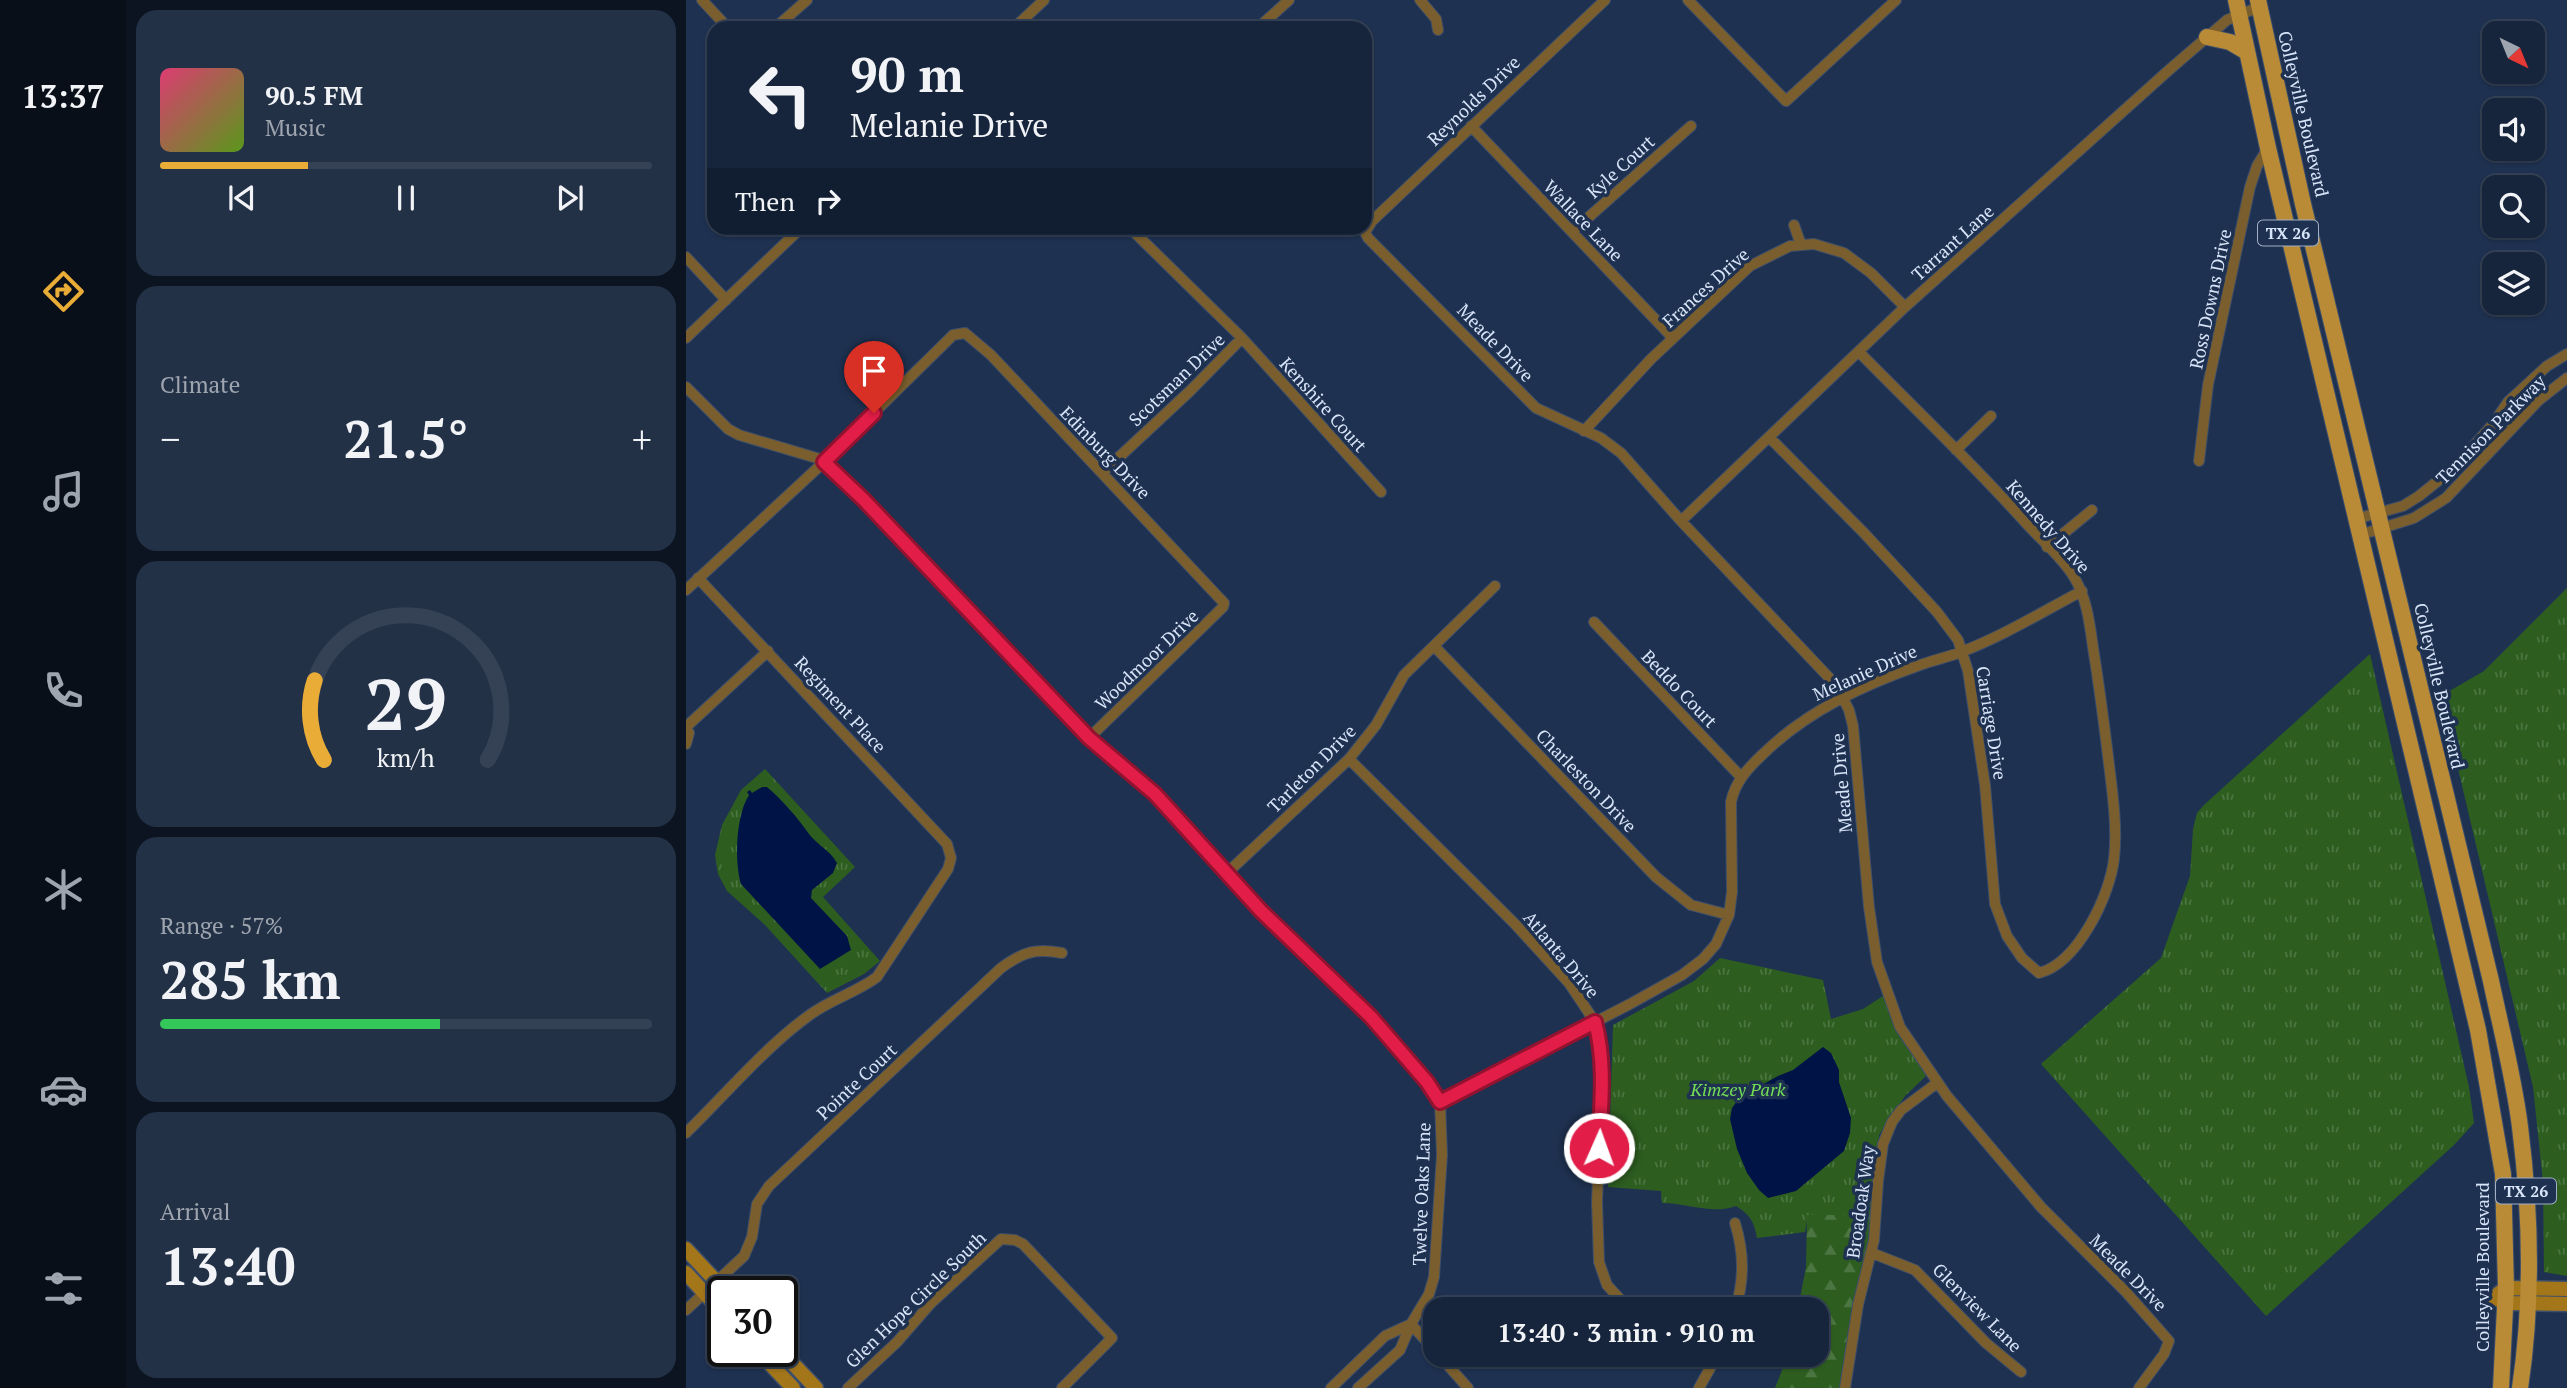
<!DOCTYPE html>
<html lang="en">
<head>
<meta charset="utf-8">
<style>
  body { margin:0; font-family:"PT Serif",serif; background:#233147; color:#f1f3f6; height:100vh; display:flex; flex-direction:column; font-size:26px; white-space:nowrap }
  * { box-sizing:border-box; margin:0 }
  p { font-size:23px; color:#9ea5af }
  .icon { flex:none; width:38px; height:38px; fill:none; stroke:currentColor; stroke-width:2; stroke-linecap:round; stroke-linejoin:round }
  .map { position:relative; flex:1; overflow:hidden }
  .sheet { display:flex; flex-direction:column; gap:10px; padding:10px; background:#0c1421; width:560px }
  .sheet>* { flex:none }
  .banner { position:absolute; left:21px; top:21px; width:665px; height:214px; border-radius:21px; box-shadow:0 2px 5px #0004,0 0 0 2px #354256; background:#16253c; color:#f1f3f6; overflow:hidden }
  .needle { width:46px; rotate:137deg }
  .buttons { position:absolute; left:1796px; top:21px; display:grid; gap:14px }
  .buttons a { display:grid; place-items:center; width:63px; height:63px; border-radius:14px; background:#16253c; box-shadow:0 2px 5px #0004,0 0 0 2px #354256; font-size:35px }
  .speed { position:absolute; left:21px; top:1276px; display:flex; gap:14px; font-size:35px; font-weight:700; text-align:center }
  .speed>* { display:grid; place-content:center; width:91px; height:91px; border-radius:50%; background:#16253c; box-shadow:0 2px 5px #0004,0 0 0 2px #354256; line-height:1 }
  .speed .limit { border:4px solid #111; border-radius:10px; background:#fff; color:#111 }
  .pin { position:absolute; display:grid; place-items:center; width:60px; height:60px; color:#fff; margin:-72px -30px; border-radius:50% 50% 50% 0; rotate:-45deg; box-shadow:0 0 7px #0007 }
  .pin .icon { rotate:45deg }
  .me { position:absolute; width:77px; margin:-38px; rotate:2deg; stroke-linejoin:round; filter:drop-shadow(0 0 5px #0008) }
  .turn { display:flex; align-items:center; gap:24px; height:147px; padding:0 28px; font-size:32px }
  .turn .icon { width:91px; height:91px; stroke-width:2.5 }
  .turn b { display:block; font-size:49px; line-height:60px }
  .then { display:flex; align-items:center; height:66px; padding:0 28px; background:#0003; gap:14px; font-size:26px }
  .big { font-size:52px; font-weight:800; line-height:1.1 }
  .sheet .card { flex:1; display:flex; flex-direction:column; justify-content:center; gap:10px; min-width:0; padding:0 24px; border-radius:21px; background:#233147 }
  .sheet .dial { align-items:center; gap:0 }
  .dial svg { height:182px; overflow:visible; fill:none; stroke:#354256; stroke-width:7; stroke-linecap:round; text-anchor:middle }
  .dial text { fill:#f1f3f6; stroke:none }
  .song { display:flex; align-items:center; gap:21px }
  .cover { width:84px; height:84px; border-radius:10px; background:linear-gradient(135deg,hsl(340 70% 55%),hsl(90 70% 35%)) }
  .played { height:7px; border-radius:4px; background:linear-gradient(90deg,#e8ac37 30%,#354256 30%) }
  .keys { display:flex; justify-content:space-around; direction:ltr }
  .heat { display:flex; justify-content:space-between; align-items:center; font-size:38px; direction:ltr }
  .charge { height:10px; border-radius:5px; background:linear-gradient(90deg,#34c759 57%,#354256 0) }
  .trip { position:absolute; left:737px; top:1297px; width:406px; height:70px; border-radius:21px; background:#16253c; box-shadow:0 2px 5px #0004,0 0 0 2px #354256; font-weight:800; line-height:70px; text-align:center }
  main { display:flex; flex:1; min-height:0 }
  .tab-bar { display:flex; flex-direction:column; width:126px; justify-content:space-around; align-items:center; background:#090f18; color:#9ea5af }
  .tab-bar .icon { width:49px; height:49px }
  .tab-bar .selected { color:#e8ac37 }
  .tab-bar b { font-size:32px; color:#f1f3f6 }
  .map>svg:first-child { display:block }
  .grass { fill:url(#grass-tufts) }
  .forest { fill:url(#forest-firs) }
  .water { fill:#001347 }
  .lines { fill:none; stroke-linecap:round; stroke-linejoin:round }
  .street-casing { stroke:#3c4e6b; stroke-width:12 }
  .secondary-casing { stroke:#3c4e6b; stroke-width:17 }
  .primary-casing { stroke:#3c4e6b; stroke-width:18 }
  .street { stroke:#7a5e2d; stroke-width:10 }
  .secondary { stroke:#a3761a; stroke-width:14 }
  .primary { stroke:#b98b36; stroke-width:16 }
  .route-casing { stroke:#92132f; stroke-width:18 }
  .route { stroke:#e11d48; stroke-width:12 }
  .labels { text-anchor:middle; stroke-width:7; stroke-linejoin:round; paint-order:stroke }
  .shield { fill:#1e3150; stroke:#a0afc6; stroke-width:2 }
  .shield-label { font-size:16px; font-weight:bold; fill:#d8e5f9 }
  .street-label { font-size:18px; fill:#d8e5f9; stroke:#1e3150 }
  .park-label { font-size:18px; font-style:italic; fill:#73dd57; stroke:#1e3150 }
</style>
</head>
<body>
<main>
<nav class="tab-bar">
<b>13:37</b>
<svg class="icon selected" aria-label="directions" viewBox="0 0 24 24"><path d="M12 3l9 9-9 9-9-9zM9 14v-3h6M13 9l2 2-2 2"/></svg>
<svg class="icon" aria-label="music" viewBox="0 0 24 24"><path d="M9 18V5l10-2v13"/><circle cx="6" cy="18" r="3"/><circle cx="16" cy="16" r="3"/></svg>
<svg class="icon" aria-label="phone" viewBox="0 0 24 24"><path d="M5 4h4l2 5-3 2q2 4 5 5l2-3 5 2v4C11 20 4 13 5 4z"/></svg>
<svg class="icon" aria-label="climate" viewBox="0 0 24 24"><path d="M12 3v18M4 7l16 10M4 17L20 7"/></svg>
<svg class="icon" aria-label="car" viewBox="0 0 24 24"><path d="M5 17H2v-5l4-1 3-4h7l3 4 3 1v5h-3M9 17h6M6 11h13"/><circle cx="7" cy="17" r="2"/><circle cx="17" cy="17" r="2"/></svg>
<svg class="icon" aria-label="filters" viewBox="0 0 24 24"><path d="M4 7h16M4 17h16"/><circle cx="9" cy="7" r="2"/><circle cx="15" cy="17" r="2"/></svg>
</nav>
<section class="sheet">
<div class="card">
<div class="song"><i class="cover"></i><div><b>90.5 FM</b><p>Music</p></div></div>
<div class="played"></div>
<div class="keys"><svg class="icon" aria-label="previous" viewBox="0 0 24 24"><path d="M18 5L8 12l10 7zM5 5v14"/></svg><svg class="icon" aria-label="pause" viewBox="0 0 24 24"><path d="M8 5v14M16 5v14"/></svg><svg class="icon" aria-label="next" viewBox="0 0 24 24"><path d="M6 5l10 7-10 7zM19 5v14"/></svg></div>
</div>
<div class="card"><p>Climate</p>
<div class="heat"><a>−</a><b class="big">21.5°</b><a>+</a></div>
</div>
<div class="card dial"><svg viewBox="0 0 100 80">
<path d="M14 69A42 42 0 1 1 86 69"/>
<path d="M14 69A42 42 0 0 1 10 34" stroke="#e8ac37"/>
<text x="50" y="56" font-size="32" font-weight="700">29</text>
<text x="50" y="72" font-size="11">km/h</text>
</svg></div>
<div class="card"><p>Range · 57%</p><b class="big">285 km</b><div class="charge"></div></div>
<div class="card"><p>Arrival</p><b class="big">13:40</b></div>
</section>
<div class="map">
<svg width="1881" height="1388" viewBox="0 0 1881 1388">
  <defs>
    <pattern id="grass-tufts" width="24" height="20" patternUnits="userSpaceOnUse" patternTransform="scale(1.75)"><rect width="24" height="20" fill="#2d5e20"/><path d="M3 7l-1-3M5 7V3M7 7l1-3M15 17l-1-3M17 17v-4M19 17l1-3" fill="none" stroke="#4b7541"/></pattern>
    <pattern id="forest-firs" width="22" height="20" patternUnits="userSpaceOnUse" patternTransform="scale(1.75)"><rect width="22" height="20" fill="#2d5e20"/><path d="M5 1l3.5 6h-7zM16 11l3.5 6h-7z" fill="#4b7541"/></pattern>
  </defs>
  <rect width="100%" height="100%" fill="#1e3150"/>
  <!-- grass -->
  <path class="grass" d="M1881,588V1276L1858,1272L1857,1182L1847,1087L1762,726L1760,693L1798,671Z
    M1684,654L1783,1087L1788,1123L1768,1145L1580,1316L1355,1064L1475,958L1504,876L1507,829L1511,813L1518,805Z
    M79,769L169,867L137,897L194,961L178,974L141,993L79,925L41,891L32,874L29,855L36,825L55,790Z
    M1034,958L1137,980L1145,1019L1177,1009L1197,996L1240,1076L1219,1096L1193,1135L1189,1215H1122L1119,1232L1071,1238C1068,1221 1064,1215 1050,1206C1027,1215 1001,1203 976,1203L975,1191L922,1187L927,1025L1008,981Z"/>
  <!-- forest -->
  <path class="forest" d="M1121,1215H1189L1155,1388H1089L1102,1355L1130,1354V1309H1112L1120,1267Z"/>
  <!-- water -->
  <path class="water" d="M76,787H81C97,801 111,817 123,834C131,845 144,850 151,863L147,873L126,890L125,898L161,936L165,950L134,969L55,884C48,861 50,815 63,795L61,792L64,790L66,793Z
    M1137,1047L1145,1053L1153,1070V1082L1165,1118L1164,1133L1158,1151L1110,1191L1082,1198L1073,1190L1061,1173L1051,1149L1044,1119L1046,1108L1054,1097L1092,1076L1107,1070Z"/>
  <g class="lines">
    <defs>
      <path id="street" d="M16,0L42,28
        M734,0L750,19L752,30
        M919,0L686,221L679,232L682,238L850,408L915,438L935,453L995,521L1150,685L1163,710L1167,726L1183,907L1191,962L1214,1027L1261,1096L1355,1207L1440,1292L1483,1341L1478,1354L1453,1388
        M1002,0L1100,101L1210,0
        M89,28L121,0
        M328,28L358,0
        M572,28L603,0
        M785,126L987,338
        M1108,225L1115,245
        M444,228L556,338L695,492
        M886,232L1005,126
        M0,257L40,300
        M0,338L115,228
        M0,387L42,429L53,435L134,459L178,500L403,738L469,794L575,911L685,1017L741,1082L754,1102
        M898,431L965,359L1064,266L1104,246L1128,244L1158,253L1185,273L1219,307
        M1084,438L1178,533L1251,612L1272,640L1282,671L1299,785L1309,904L1321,936L1336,958L1353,973C1392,963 1424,895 1428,859C1432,823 1425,783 1421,748C1417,716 1413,685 1408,654C1404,628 1402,600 1388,577C1376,557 1355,540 1339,522C1286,463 1228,408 1173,352
        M1270,450L1305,416
        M1513,461L1522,385L1564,187L1571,166L1582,148
        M416,473L504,391L556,338
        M1670,519L1717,506L1733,496L1768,468L1807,424L1822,402L1861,366L1881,354
        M995,521L1219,307L1483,70L1541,20L1573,7
        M1674,535L1728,518L1760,498L1853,400L1881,378
        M1361,547L1406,510
        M0,590L138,462L267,335L279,333L305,355L538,603L537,607L403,738
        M908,622L1055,777
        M748,646L970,877L1005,905L1043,915
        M0,727L82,651
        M0,727L3,733L0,744
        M663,759L829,924L883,983L909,1022L914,1041L916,1068L911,1202L913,1262L921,1285L943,1309
        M541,873L663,759L690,725L718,675L809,586
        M754,1102L944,1004L996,975L1017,959L1030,944L1043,915L1046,892L1045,802C1049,782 1062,768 1077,754C1121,711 1177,685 1234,665C1248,660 1262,657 1275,652C1317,636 1356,612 1396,591
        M0,1133C40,1094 80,1046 125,1014C146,999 171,992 191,977L262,869L265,858L261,844L12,578
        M1049,1223C1058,1252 1059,1280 1049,1309
        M1186,1253L1229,1270L1300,1343L1335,1372
        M0,1310L58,1256L66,1237L71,1204L83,1186L315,968C337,952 349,948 376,953
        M725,1324L749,1351
        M752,1354L782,1388
        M162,1388L211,1342L245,1303L315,1239L329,1240L337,1244L426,1338L376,1388
        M645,1388L699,1336L725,1324
        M672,1388L714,1350L725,1324L743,1294L748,1277L756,1155L754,1102
        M1013,1388L1032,1354
        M1159,1388L1172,1305L1188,1240L1192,1181L1197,1144L1206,1122L1215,1110L1251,1083"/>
      <path id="secondary" d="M0,1249L40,1292
        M0,1273L37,1313
        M1881,1289L1820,1288L1808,1297L1819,1303L1881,1304
        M72,1351L107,1388
        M95,1351L130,1388"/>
      <path id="primary" d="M1550,0L1582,148L1792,1030L1817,1174L1820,1288L1815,1388
        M1572,0L1617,204L1805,981C1815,1029 1828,1078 1834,1127C1845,1214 1847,1301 1834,1388
        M1521,37L1544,42L1561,52"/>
    </defs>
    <!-- street casing -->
    <use href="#street" class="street-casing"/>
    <!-- secondary casing -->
    <use href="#secondary" class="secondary-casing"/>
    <!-- primary casing -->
    <use href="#primary" class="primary-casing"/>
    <!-- street -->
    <use href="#street" class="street"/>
    <!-- secondary -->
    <use href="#secondary" class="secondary"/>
    <!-- primary -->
    <use href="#primary" class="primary"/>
  </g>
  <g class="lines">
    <defs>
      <path id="route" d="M188,413L138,462L178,500L403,738L469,794L575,911L685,1017L741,1082L754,1102L909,1022C920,1063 915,1106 913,1148"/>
    </defs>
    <!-- route casing -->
    <use href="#route" class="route-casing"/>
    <!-- route -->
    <use href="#route" class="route"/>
  </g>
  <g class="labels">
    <!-- shield labels -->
    <g class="shield">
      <rect x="1572" y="220.5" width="60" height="25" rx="5"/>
      <rect x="1810" y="1178.5" width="60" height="25" rx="5"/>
    </g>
    <g class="shield-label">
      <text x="1602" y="239">TX 26</text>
      <text x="1840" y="1197">TX 26</text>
    </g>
    <!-- street labels -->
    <g class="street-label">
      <text transform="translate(788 101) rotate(-44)" y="6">Reynolds Drive</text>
      <text transform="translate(1617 114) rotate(77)" y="6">Colleyville Boulevard</text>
      <text transform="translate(935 167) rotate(-42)" y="6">Kyle Court</text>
      <text transform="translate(897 221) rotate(46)" y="6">Wallace Lane</text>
      <text transform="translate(1267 243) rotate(-42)" y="6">Tarrant Lane</text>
      <text transform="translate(1020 288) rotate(-42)" y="6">Frances Drive</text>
      <text transform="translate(1525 299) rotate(-78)" y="6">Ross Downs Drive</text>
      <text transform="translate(809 343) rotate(46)" y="6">Meade Drive</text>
      <text transform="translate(491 380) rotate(-44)" y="6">Scotsman Drive</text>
      <text transform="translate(637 405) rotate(48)" y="6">Kenshire Court</text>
      <text transform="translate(1805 430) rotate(-45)" y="6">Tennison Parkway</text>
      <text transform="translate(419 453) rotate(46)" y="6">Edinburg Drive</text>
      <text transform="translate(1362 527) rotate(49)" y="6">Kennedy Drive</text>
      <text transform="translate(461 660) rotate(-44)" y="6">Woodmoor Drive</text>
      <text transform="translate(1179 673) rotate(-24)" y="6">Melanie Drive</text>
      <text transform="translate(1753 686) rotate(77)" y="6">Colleyville Boulevard</text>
      <text transform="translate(993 689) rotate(46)" y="6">Beddo Court</text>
      <text transform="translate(154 705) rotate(47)" y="6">Regiment Place</text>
      <text transform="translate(1305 723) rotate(81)" y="6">Carriage Drive</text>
      <text transform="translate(626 769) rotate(-45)" y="6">Tarleton Drive</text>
      <text transform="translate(900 781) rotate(46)" y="6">Charleston Drive</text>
      <text transform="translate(1156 783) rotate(-95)" y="6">Meade Drive</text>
      <text transform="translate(875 955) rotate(50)" y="6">Atlanta Drive</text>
      <text transform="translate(171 1082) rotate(-43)" y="6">Pointe Court</text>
      <text transform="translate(736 1194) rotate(-88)" y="6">Twelve Oaks Lane</text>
      <text transform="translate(1175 1202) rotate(-82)" y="6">Broadoak Way</text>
      <text transform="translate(1797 1267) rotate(-90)" y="6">Colleyville Boulevard</text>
      <text transform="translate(1442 1273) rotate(45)" y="6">Meade Drive</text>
      <text transform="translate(230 1300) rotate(-44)" y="6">Glen Hope Circle South</text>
      <text transform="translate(1291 1308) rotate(45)" y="6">Glenview Lane</text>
    </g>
    <!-- park labels -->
    <g class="park-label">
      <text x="1052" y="1096">Kimzey Park</text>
    </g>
  </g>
</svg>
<div class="buttons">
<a><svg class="needle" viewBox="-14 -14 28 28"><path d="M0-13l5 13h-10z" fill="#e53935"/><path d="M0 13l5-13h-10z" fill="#9ea5af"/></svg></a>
<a><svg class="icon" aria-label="sound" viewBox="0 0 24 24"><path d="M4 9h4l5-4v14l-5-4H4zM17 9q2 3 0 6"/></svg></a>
<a><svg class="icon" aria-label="search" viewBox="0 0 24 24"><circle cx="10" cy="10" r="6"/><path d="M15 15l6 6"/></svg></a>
<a><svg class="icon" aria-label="layers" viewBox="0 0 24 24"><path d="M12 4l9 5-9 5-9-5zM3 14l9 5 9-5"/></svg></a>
</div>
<div class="speed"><div class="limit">30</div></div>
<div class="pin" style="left:188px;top:413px;background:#d93025"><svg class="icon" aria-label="arrive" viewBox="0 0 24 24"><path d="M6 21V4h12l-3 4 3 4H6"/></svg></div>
<svg class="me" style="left:913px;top:1148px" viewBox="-20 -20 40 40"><circle r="17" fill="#e11d48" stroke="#fff" stroke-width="3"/><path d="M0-11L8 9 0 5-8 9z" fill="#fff"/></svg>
<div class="trip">13:40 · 3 min · 910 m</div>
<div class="banner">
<div class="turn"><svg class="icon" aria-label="left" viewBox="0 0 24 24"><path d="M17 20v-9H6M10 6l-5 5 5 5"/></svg><div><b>90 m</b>Melanie Drive</div></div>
<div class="then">Then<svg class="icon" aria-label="right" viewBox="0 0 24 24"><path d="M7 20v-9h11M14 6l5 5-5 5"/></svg></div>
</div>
</div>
</main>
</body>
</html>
